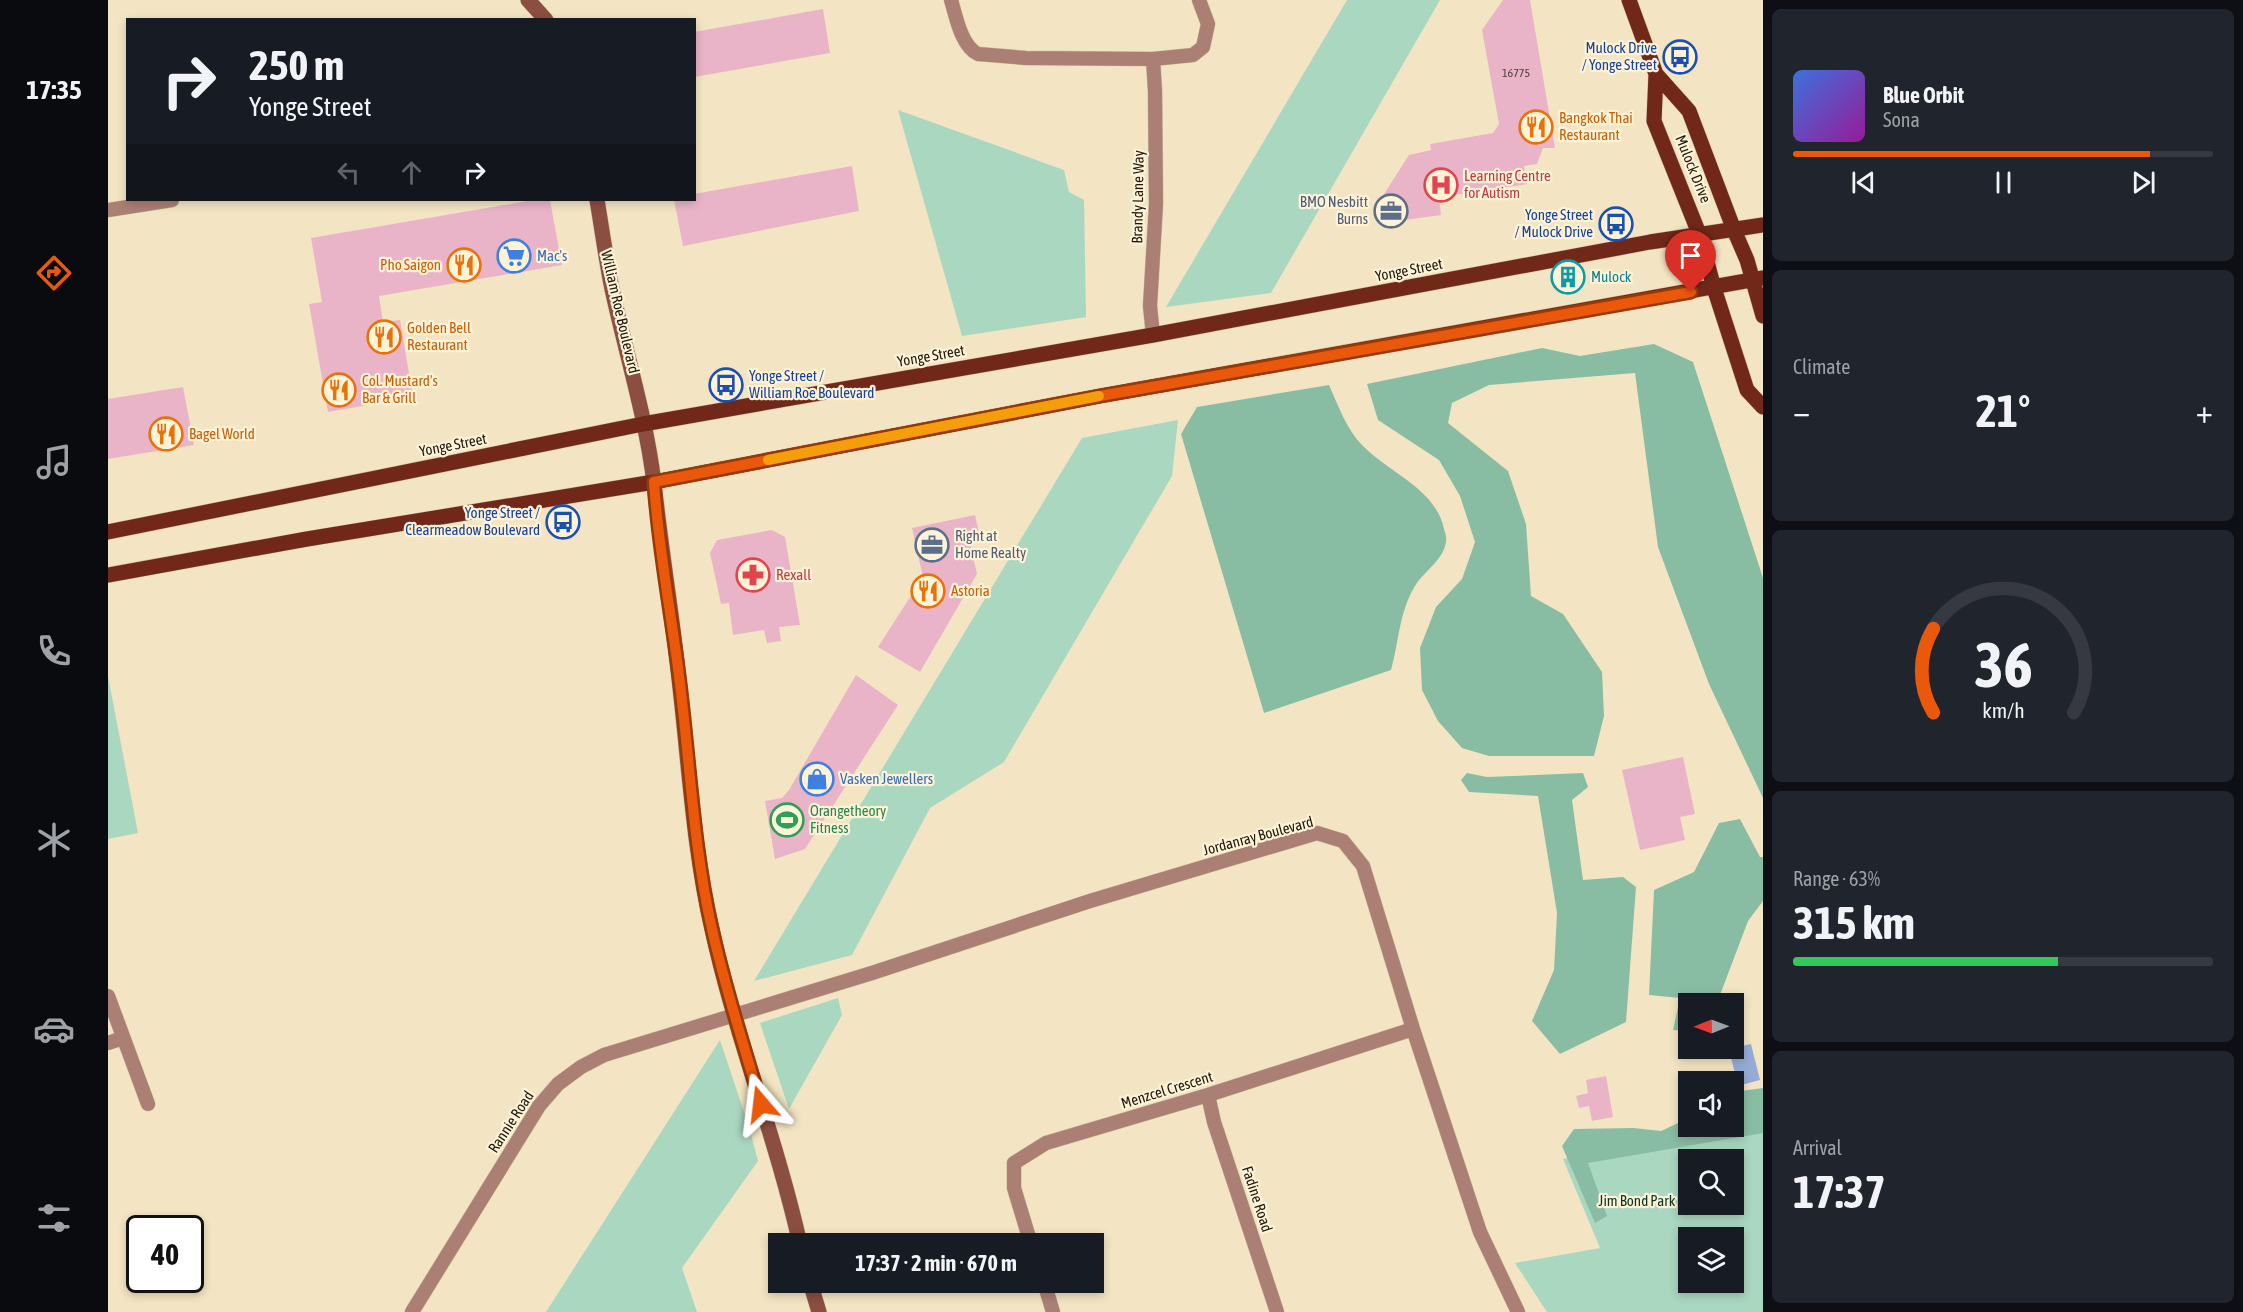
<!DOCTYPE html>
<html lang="en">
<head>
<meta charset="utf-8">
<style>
  body { margin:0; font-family:"Asap Condensed",sans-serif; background:#20242c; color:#f1f3f6; height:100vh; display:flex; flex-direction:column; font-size:22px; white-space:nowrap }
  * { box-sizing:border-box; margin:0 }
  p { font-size:20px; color:#9ea1a6 }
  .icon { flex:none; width:33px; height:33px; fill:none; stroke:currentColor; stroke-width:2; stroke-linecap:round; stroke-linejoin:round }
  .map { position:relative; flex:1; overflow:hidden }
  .details { display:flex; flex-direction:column; gap:9px; padding:9px; background:#0d0f14; width:480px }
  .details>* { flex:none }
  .hud { position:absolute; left:18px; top:18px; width:570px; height:183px; border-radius:0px; box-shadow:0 3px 9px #0003; background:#171b24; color:#f1f3f6; overflow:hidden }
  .needle { width:39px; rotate:269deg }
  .controls { position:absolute; left:1570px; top:993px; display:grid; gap:12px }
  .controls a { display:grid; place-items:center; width:66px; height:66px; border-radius:0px; background:#171b24; box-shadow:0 3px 9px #0003; font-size:30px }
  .speed { position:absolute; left:18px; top:1215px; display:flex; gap:12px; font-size:30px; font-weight:700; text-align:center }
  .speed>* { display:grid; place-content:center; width:78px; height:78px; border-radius:50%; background:#171b24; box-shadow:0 3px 9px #0003; line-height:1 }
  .speed .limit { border:3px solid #111; border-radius:9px; background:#fff; color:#111 }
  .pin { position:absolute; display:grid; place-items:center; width:51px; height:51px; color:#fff; margin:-62px -26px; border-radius:50% 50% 50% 0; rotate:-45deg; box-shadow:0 0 6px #0007 }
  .pin .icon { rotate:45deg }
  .me { position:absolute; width:66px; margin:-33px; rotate:343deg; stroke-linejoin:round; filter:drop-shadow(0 0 4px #0008) }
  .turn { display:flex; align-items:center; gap:21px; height:126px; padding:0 24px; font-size:27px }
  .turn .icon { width:78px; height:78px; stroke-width:2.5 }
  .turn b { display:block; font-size:42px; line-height:51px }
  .lanes { display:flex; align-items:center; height:57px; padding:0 24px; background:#0003; justify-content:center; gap:30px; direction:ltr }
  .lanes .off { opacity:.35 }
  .big { font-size:45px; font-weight:700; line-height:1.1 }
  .details .card { flex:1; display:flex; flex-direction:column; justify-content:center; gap:9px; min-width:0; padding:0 21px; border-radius:9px; background:#20242c }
  .details .dial { align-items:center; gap:0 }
  .dial svg { height:156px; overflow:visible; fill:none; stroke:#363941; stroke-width:7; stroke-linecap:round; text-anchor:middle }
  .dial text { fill:#f1f3f6; stroke:none }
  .song { display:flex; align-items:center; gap:18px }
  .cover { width:72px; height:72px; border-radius:9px; background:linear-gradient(135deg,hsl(220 70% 55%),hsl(300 70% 35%)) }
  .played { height:6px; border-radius:3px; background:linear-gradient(90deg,#ea580c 85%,#363941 85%) }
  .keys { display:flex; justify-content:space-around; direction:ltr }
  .heat { display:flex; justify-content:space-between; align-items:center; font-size:33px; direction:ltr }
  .charge { height:9px; border-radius:4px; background:linear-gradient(90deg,#34c759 63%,#363941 0) }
  .trip { position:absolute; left:660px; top:1233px; width:336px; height:60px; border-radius:0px; background:#171b24; box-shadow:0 3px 9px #0003; font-weight:700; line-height:60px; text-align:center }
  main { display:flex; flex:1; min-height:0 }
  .tab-bar { display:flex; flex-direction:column; width:108px; justify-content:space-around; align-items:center; background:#090b0e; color:#9ea1a6 }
  .tab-bar .icon { width:42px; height:42px }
  .tab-bar .active { color:#ea580c }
  .tab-bar b { font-size:27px; color:#f1f3f6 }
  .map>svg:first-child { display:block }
  .green { fill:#aad7c0; fill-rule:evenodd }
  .forest { fill:#89bda3 }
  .water { fill:#96acd7 }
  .building { fill:#eab4c8 }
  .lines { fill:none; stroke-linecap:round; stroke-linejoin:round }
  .street-casing { stroke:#ccc0a2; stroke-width:15 }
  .secondary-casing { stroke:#ccc0a2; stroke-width:16 }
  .primary-casing { stroke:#ccc0a2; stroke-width:16 }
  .street { stroke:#ac7f75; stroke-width:14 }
  .secondary { stroke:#8b4e40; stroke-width:15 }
  .primary { stroke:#722819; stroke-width:15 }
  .route-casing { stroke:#983908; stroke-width:15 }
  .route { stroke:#ea580c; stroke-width:10 }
  .slow { stroke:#f59e0b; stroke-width:10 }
  .labels { text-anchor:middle; stroke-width:4.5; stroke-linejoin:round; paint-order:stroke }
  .number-label { font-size:12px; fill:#503f3b }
  .transit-label { font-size:15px; fill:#164399; stroke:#fef2d7; text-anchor:end }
  .food-label { font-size:15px; fill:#c56008; stroke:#fef2d7; text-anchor:start }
  .street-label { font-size:15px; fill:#1d180c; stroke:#fef2d7 }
  .health-label { font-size:15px; fill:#be3a42; stroke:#fef2d7; text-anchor:start }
  .service-label { font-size:15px; fill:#4e5e75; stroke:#fef2d7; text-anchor:end }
  .shop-label { font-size:15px; fill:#366cbe; stroke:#fef2d7; text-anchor:start }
  .culture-label { font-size:15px; fill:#0d838f; stroke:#fef2d7; text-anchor:start }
  .leisure-label { font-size:15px; fill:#27864d; stroke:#fef2d7; text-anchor:start }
  .park-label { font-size:15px; fill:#083524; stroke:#fef2d7 }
</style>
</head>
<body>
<main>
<nav class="tab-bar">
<b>17:35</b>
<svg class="icon active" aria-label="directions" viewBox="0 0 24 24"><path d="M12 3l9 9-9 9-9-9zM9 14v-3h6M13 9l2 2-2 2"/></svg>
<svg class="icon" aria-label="music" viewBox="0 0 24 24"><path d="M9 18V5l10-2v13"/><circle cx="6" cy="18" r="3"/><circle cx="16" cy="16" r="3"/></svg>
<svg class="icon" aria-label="phone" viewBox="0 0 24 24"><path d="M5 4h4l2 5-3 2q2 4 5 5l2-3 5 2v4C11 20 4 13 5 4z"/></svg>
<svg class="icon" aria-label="climate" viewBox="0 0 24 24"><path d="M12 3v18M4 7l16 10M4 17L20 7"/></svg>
<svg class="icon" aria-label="car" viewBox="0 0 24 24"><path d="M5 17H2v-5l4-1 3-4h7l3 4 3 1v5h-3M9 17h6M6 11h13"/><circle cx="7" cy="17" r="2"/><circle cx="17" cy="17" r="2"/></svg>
<svg class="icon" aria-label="filters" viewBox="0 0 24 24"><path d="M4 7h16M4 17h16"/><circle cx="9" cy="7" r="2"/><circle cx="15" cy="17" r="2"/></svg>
</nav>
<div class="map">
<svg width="1655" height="1312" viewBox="0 0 1655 1312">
  <rect width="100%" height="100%" fill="#f3e5c3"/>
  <!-- green -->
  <path class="green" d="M1239,0H1332L1163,293L1058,307Z
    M790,110L956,170L961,192L976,200L978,317L854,336Z
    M1070,420L1064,476L896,762L822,808L744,955L646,981L974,438Z
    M0,676L30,833L0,839Z
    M730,998L734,1015L681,1109L652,1023Z
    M612,1040L642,1130L650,1161L574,1268L589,1312H438Z
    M1655,1125V1312H1439L1407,1263L1492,1248L1455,1159ZM1581,1160H1626V1204H1581ZM1581,1238H1626V1282H1581Z"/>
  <!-- forest -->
  <path class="forest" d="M1546,344L1585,362L1655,578V798L1601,684L1550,547L1527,373L1381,385L1344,403L1340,423L1400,471L1418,524L1423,596L1455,614L1494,672L1496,716L1486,756H1381L1354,748L1330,721L1314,690L1312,648L1328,607L1354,579L1367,542L1352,496L1331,460L1270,420L1259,384L1434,348L1472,356Z
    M1221,385C1230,405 1239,430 1254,445C1280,472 1328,489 1336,529C1337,532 1339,538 1338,542C1335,561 1316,571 1307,586C1291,612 1291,642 1283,670L1156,713L1073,434L1089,407Z
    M1359,773L1379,777L1475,773L1480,787L1464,800L1475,880L1515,877L1528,887L1518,1022L1452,1054L1424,1021L1446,970L1449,913L1430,796L1361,792L1353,780Z
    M1632,819L1652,857H1655V901L1640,921L1609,1003L1581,1004V1031L1565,1030L1572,998L1541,995L1546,890L1586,872L1611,823Z
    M1655,1088V1133L1480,1163L1499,1216L1487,1223L1454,1146L1466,1129L1526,1128L1553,1131L1581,1118V1126H1626V1092Z"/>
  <!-- water -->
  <path class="water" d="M1643,1044L1652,1080L1630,1086L1621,1049Z"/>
  <!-- building -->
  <path class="building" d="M1395,0H1422L1447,148H1435L1429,164L1416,166L1419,184L1331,197L1333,215L1275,223L1271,202L1301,155L1323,150L1322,144L1385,133L1391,124L1374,30Z
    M715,9L722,53L586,77V32Z
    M744,166L751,211L575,246L566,200H586V194Z
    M426,200H442L454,265L271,296L275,322L292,320L305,397L220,412L201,304L214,302L203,238Z
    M75,387L86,445L0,459V399Z
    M867,515L873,542L862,543L869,574L812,672L770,647L815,577L804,528Z
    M664,530L677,537L692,625L671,627L673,641L659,643L656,630L625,635L621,603L613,604L602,553L609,540Z
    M748,675L790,705L697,849L667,859L657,801L674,798L681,790Z
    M1575,757L1587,814L1572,817L1577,840L1532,850L1514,770Z
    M1498,1076L1505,1117L1484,1121L1481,1106L1471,1108L1468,1096L1480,1093L1478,1080Z"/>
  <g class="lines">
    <defs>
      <path id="street" d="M843,0C848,16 853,46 870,54L918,58L1045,59L1085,55L1095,47L1100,24L1091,0
        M1045,59L1047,91L1048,204L1042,306L1045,335
        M0,210L64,200
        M0,996L40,1104
        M0,1043L15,1038
        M1100,1095L1106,1122L1169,1312
        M923,1244L906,1188V1163L938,1143L1100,1095L1305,1029
        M936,1282L945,1312
        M304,1312L431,1106L450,1084L473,1067L496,1055L764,973L982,901L1209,833L1235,841L1255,866L1305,1029L1372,1232L1410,1312"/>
      <path id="secondary" d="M420,0L438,20
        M489,200C494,229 498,260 504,289C518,354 538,417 546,483C553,549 564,614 571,679C581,763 585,847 604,929C627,1035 668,1137 692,1244
        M702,1282L711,1312"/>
      <path id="primary" d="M1521,0L1548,74L1581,111L1626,230L1639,260L1655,316
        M1548,74L1546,121L1592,236L1606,288L1639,390L1655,407
        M0,532L535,424L1045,335L1542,242L1655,225
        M0,575L199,539L546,482L992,396L1655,278"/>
    </defs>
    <!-- street casing -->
    <use href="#street" class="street-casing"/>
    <!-- secondary casing -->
    <use href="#secondary" class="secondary-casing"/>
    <!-- primary casing -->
    <use href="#primary" class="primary-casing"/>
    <!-- street -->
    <use href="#street" class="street"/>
    <!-- secondary -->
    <use href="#secondary" class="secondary"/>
    <!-- primary -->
    <use href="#primary" class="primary"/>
  </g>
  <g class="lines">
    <defs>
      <path id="route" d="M653,1104C636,1046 617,988 604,929C585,846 582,760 571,676C563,611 550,547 546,482L992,396L1583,292"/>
    </defs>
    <!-- route casing -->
    <use href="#route" class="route-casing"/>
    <!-- route -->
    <use href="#route" class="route"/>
    <!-- slow -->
    <path class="slow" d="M660,460L991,396"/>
  </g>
  <!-- icons -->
  <defs>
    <symbol id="bus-ring" viewBox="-11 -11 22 22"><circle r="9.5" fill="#fef2d7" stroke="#1a4fb4" stroke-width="1.5"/><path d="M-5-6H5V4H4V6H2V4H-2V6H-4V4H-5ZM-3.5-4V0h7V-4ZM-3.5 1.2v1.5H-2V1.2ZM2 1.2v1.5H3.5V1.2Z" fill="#1a4fb4"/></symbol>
    <symbol id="restaurant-ring" viewBox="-11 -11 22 22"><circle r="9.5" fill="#fef2d7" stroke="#e8710a" stroke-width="1.5"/><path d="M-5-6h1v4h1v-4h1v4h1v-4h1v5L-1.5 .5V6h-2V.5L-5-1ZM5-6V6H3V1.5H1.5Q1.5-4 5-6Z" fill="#e8710a"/></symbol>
    <symbol id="hospital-ring" viewBox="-11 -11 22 22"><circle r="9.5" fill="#fef2d7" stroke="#e0444e" stroke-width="1.5"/><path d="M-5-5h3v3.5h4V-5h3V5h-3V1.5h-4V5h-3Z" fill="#e0444e"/></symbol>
    <symbol id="office-ring" viewBox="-11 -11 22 22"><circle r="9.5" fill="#fef2d7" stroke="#5c6f8a" stroke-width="1.5"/><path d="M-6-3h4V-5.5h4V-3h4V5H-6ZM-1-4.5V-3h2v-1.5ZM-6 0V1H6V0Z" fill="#5c6f8a"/></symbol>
    <symbol id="supermarket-ring" viewBox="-11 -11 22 22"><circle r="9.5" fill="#fef2d7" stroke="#3f7fe0" stroke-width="1.5"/><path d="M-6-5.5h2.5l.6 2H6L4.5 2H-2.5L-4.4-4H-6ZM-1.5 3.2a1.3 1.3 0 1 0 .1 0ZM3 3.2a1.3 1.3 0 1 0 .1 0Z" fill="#3f7fe0"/></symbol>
    <symbol id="building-ring" viewBox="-11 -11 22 22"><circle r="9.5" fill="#fef2d7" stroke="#0f9aa8" stroke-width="1.5"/><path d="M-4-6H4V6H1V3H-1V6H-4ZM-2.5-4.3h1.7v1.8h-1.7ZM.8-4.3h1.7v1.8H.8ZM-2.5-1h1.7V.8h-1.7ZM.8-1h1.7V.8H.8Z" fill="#0f9aa8"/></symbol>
    <symbol id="pharmacy-ring" viewBox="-11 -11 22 22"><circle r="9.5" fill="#fef2d7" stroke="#e0444e" stroke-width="1.5"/><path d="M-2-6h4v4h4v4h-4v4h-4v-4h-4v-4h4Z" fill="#e0444e"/></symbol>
    <symbol id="shop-ring" viewBox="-11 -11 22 22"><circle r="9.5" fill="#fef2d7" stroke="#3f7fe0" stroke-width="1.5"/><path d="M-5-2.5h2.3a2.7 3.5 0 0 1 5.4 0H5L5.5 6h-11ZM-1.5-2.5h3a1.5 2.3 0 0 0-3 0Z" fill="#3f7fe0"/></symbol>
    <symbol id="stadium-ring" viewBox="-11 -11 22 22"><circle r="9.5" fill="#fef2d7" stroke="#2e9e5b" stroke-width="1.5"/><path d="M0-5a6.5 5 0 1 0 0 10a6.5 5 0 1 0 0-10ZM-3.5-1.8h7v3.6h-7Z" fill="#2e9e5b"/></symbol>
  </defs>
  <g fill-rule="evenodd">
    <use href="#bus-ring" x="1553" y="38" width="38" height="38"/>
    <use href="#restaurant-ring" x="1409" y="108" width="38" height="38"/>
    <use href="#hospital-ring" x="1314" y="166" width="38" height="38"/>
    <use href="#office-ring" x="1264" y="192" width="38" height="38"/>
    <use href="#bus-ring" x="1489" y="205" width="38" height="38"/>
    <use href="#supermarket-ring" x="387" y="237" width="38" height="38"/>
    <use href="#restaurant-ring" x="337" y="246" width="38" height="38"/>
    <use href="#building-ring" x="1441" y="258" width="38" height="38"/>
    <use href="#restaurant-ring" x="257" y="318" width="38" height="38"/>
    <use href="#bus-ring" x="599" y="366" width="38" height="38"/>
    <use href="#restaurant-ring" x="212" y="371" width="38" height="38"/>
    <use href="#restaurant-ring" x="39" y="415" width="38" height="38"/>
    <use href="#bus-ring" x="436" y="503" width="38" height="38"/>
    <use href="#office-ring" x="805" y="526" width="38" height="38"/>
    <use href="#pharmacy-ring" x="626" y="556" width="38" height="38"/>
    <use href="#restaurant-ring" x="801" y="572" width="38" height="38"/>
    <use href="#shop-ring" x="690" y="760" width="38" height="38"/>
    <use href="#stadium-ring" x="660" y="801" width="38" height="38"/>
  </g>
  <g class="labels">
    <!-- number labels -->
    <g class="number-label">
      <text x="1408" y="77">16775</text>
    </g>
    <!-- transit labels -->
    <g class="transit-label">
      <text x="1549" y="53">Mulock Drive<tspan x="1549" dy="17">/ Yonge Street</tspan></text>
      <text x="1485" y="220">Yonge Street<tspan x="1485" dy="17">/ Mulock Drive</tspan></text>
      <text x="641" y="381" text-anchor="start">Yonge Street /<tspan x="641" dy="17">William Roe Boulevard</tspan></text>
      <text x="432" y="518">Yonge Street /<tspan x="432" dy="17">Clearmeadow Boulevard</tspan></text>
    </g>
    <!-- food labels -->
    <g class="food-label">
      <text x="1451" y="123">Bangkok Thai<tspan x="1451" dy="17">Restaurant</tspan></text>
      <text x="333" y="270" text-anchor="end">Pho Saigon</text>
      <text x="299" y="333">Golden Bell<tspan x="299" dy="17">Restaurant</tspan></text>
      <text x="254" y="386">Col. Mustard's<tspan x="254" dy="17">Bar &amp; Grill</tspan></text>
      <text x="81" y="439">Bagel World</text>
      <text x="843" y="596">Astoria</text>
    </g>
    <!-- street labels -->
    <g class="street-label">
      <text transform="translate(1585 169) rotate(68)" y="5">Mulock Drive</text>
      <text transform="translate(1030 197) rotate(-89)" y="5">Brandy Lane Way</text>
      <text transform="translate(1301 270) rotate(-11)" y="5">Yonge Street</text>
      <text transform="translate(512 312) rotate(77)" y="5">William Roe Boulevard</text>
      <text transform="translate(823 356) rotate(-10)" y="5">Yonge Street</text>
      <text transform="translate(345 445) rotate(-11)" y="5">Yonge Street</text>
      <text transform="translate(1150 836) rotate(-15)" y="5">Jordanray Boulevard</text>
      <text transform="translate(1059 1090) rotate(-17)" y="5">Menzcel Crescent</text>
      <text transform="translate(403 1122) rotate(-57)" y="5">Rannie Road</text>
      <text transform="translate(1149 1199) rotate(72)" y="5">Fadine Road</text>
    </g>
    <!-- health labels -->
    <g class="health-label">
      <text x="1356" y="181">Learning Centre<tspan x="1356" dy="17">for Autism</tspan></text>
      <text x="668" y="580">Rexall</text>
    </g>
    <!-- service labels -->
    <g class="service-label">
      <text x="1260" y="207">BMO Nesbitt<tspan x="1260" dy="17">Burns</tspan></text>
      <text x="847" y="541" text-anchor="start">Right at<tspan x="847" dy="17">Home Realty</tspan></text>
    </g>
    <!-- shop labels -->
    <g class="shop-label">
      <text x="429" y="261">Mac's</text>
      <text x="732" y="784">Vasken Jewellers</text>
    </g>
    <!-- culture labels -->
    <g class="culture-label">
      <text x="1483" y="282">Mulock</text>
    </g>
    <!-- leisure labels -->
    <g class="leisure-label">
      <text x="702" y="816">Orangetheory<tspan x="702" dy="17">Fitness</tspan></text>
    </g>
    <!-- park labels -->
    <g class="park-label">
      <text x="1529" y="1206">Jim Bond Park</text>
    </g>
  </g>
</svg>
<div class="controls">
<a><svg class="needle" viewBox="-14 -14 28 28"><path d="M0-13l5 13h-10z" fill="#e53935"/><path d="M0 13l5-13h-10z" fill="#9ea1a6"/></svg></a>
<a><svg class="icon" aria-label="sound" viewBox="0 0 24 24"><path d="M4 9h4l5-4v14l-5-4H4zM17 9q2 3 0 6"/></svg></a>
<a><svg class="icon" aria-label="search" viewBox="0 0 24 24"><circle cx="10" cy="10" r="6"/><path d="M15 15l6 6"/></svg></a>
<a><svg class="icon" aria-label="layers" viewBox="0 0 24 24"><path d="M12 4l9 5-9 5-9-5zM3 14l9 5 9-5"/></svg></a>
</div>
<div class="speed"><div class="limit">40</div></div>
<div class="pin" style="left:1583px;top:292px;background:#d93025"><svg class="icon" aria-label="arrive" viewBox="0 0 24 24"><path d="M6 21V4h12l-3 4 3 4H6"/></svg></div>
<svg class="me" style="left:653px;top:1104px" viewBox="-20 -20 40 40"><path d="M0-17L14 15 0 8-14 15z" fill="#ea580c" stroke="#fff" stroke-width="4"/></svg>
<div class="trip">17:37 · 2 min · 670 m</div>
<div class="hud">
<div class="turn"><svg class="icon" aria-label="right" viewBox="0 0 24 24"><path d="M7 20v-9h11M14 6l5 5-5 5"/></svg><div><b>250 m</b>Yonge Street</div></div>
<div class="lanes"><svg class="icon off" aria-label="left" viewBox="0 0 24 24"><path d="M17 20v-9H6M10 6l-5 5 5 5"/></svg><svg class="icon off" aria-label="ahead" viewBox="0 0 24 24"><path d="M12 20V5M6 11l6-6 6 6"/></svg><svg class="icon" aria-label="right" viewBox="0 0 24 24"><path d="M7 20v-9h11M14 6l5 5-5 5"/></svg></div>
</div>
</div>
<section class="details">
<div class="card">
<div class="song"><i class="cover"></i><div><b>Blue Orbit</b><p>Sona</p></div></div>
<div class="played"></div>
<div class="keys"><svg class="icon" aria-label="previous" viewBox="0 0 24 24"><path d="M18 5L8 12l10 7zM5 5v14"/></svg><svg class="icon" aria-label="pause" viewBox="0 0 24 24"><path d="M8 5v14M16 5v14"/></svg><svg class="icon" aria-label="next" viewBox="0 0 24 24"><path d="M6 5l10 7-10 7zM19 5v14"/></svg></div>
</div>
<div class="card"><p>Climate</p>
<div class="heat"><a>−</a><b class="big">21°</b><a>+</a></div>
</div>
<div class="card dial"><svg viewBox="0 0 100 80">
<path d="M14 69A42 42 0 1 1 86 69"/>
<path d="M14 69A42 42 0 0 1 14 26" stroke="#ea580c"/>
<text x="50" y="56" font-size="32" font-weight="700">36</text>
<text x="50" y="72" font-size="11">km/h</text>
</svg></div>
<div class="card"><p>Range · 63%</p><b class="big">315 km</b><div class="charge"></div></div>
<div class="card"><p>Arrival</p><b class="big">17:37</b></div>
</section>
</main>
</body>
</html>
